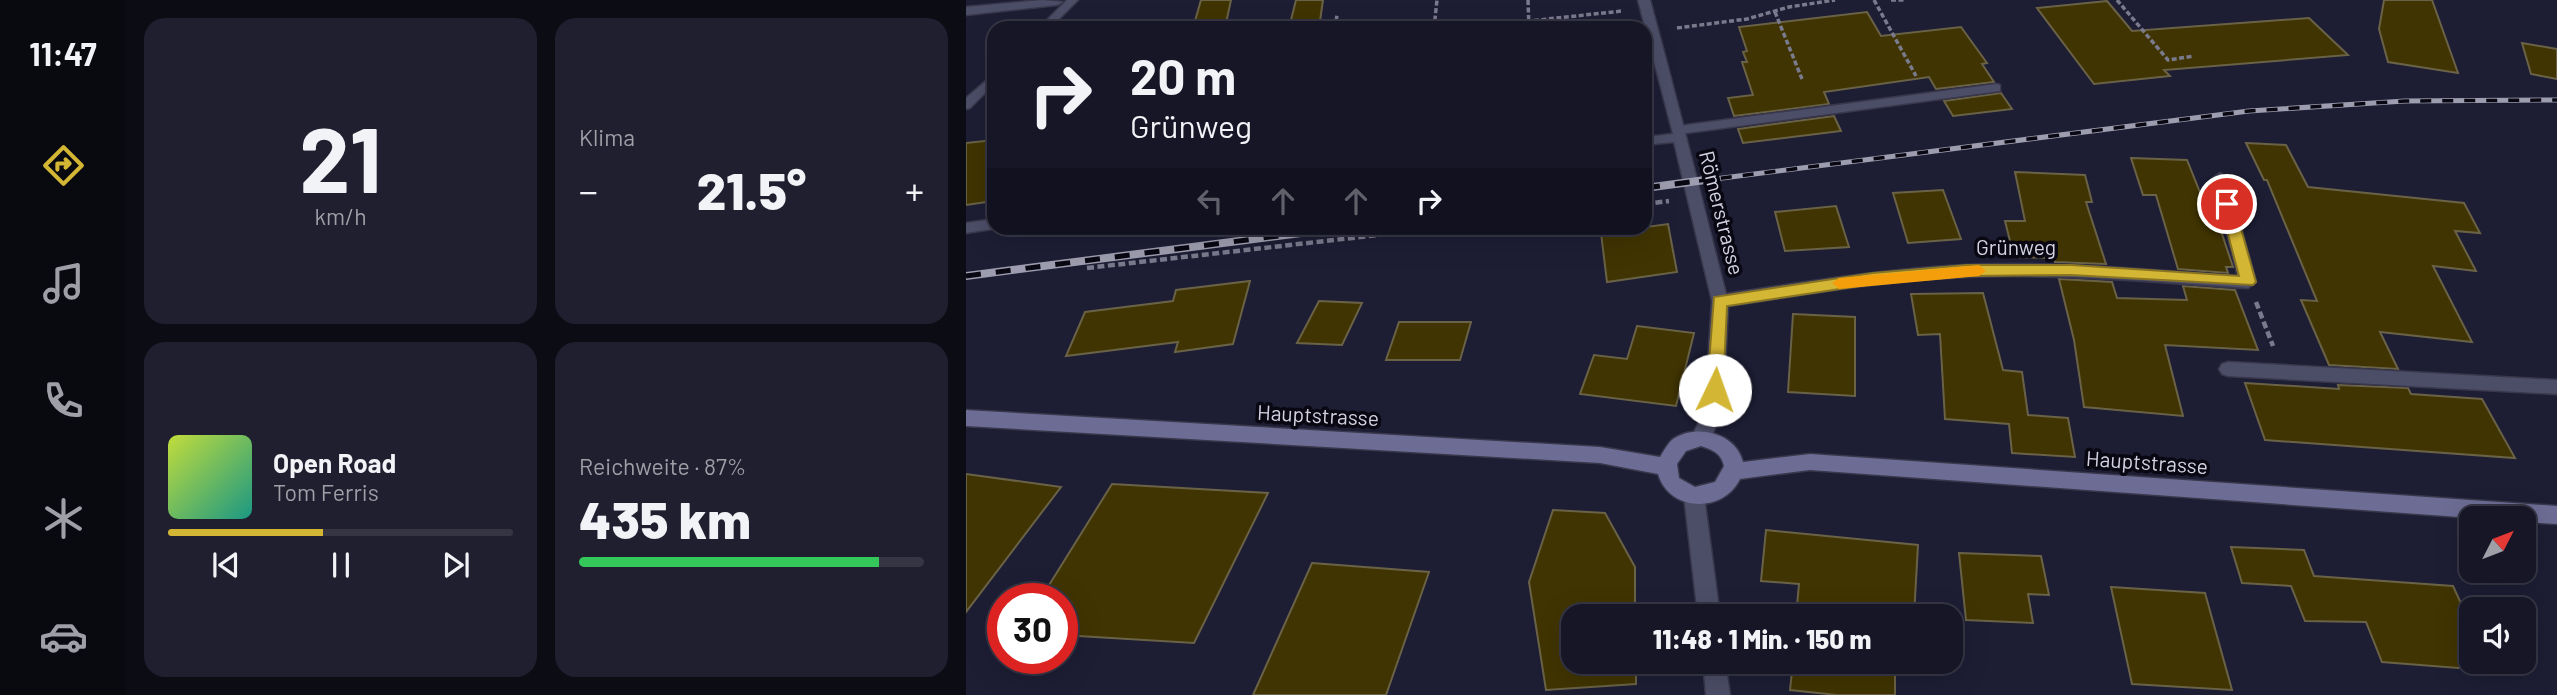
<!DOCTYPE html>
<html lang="de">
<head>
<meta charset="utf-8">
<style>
  body { margin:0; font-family:Barlow,sans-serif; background:#1f1f2f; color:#f1f3f6; height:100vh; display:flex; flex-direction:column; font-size:26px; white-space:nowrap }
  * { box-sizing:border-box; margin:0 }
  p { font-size:23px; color:#9e9fa7 }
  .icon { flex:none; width:38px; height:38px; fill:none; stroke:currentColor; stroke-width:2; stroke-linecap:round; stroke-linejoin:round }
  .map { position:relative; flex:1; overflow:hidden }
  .drawer { display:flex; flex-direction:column; gap:18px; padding:18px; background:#0c0c15; width:840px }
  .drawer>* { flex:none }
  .guide { position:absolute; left:21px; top:21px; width:665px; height:214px; border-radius:21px; box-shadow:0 7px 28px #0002,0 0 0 2px #353544; background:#161627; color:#f1f3f6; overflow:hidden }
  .needle { width:46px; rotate:48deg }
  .tools { position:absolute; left:1493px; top:506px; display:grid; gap:14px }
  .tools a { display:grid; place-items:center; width:77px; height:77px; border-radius:14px; background:#161627; box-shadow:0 7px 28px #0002,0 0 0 2px #353544; font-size:35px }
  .speed { position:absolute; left:21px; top:583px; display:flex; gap:14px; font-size:35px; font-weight:700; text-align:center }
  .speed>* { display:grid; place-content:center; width:91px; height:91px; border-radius:50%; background:#161627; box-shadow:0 7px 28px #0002,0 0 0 2px #353544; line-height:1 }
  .speed .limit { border:10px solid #d22; background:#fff; color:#111 }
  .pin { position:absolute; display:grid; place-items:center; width:60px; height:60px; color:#fff; margin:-30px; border:4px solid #fff; border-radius:50%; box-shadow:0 2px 7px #0007 }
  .me { position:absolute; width:77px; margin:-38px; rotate:3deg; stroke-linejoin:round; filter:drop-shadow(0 0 5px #0008) }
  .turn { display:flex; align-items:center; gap:24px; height:147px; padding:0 28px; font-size:32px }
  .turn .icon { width:91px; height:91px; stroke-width:2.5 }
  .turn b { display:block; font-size:49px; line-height:60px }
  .lanes { display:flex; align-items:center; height:66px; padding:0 28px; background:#0003; justify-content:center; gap:35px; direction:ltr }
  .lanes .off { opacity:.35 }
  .big { font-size:52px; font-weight:800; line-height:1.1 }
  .drawer .widget { flex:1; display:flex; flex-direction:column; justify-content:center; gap:10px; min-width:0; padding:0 24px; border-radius:21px; background:#1f1f2f }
  .drawer .dial { align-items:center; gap:0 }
  .dial b { font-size:91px; line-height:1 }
  .song { display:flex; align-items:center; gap:21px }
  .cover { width:84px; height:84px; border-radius:10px; background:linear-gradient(135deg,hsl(70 70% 55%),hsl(170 70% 35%)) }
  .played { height:7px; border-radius:4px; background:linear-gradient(90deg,#d4b635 45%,#353544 45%) }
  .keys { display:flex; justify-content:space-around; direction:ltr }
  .heat { display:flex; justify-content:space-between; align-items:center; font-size:38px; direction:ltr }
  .charge { height:10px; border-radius:5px; background:linear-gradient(90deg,#34c759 87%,#353544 0) }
  .drawer .tiles { flex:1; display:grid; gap:18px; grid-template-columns:repeat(2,1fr) }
  .trip { position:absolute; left:595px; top:604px; width:402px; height:70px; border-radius:21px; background:#161627; box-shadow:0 7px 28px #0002,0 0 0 2px #353544; font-weight:800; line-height:70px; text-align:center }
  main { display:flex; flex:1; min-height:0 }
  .tabs { display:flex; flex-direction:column; width:126px; justify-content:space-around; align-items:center; background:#090910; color:#9e9fa7 }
  .tabs .icon { width:49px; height:49px }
  .tabs .on { color:#d4b635 }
  .tabs b { font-size:32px; color:#f1f3f6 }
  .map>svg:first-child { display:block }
  .building { fill:#403402; stroke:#6a6246; stroke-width:2 }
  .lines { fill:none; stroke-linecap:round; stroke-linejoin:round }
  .service-casing { stroke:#38374b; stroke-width:3 }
  .minor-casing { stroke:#38374b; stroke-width:3 }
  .secondary-casing { stroke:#38374b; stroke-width:3 }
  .path-far1 { stroke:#7a7a8d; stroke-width:3.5; stroke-dasharray:5 2.5; stroke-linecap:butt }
  .path { stroke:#7a7a8d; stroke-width:4.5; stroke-dasharray:7 3.5; stroke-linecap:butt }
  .service { fill:#4c4d67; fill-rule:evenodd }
  .minor { fill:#4c4d67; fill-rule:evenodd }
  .secondary { fill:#6c6c94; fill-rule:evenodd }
  .rail-far1-casing { stroke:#9d9daf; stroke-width:5 }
  .rail-casing { stroke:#9d9daf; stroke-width:8 }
  .rail-far1 { stroke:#090812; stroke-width:3.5; stroke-dasharray:11; stroke-linecap:butt }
  .rail { stroke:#090812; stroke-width:5; stroke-dasharray:15; stroke-linecap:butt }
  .route { fill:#d4b635; stroke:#8a7622; stroke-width:2 }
  .slow { fill:#f59e0b }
  .labels { text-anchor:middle; stroke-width:7; stroke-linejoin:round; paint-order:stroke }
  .street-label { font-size:21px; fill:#d2d2e2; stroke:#090812 }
</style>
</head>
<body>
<main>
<nav class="tabs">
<b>11:47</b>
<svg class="icon on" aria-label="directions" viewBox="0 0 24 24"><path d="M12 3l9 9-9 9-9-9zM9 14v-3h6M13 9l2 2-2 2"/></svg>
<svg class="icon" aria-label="music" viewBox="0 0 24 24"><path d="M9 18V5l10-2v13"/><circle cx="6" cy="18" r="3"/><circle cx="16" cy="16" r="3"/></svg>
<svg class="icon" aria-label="phone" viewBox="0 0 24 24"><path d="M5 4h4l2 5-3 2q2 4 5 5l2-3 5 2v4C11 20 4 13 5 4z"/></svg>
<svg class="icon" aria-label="climate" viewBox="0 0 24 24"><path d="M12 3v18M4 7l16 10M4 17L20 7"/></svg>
<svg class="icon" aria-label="car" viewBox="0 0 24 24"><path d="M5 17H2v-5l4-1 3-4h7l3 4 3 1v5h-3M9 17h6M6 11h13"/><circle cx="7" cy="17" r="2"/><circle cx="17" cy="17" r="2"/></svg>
</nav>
<section class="drawer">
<div class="tiles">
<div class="widget dial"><b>21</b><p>km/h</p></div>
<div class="widget"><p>Klima</p>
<div class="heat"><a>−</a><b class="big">21.5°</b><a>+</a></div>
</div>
<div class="widget">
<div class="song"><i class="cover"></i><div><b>Open Road</b><p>Tom Ferris</p></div></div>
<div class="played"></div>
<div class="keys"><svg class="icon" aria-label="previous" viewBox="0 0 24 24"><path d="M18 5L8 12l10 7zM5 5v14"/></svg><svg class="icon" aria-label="pause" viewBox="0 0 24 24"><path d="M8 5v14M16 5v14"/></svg><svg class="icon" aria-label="next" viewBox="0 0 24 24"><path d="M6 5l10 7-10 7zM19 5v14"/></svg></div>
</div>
<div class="widget"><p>Reichweite · 87%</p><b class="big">435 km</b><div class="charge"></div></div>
</div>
</section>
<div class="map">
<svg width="1591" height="695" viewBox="0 0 1591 695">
  <rect width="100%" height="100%" fill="#1d1d34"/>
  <!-- building -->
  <path class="building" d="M235,0H265L259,28H227Z
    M330,0H357L353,28H323Z
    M1418,0H1466L1492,73L1422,62L1413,29Z
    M1141,1L1166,31L1343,18L1382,55L1198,70L1204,76L1128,84L1071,8Z
    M901,12L915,36L995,27L1021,63L1016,64L1028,82L970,89L963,77L858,92L863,104L768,116L762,98L787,95L776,62H781L777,52L781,51L773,27Z
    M1556,43L1591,49V79L1565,74Z
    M1035,93L1046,109L987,116L978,101Z
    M868,116L875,131L777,143L772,129Z
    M28,140V201L0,205V143Z
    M1280,143L1320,145L1342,187L1498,203L1514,233L1489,231L1510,271L1467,266L1506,342L1414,332L1432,369L1363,365L1335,300L1351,301L1301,180H1298Z
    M1165,158L1221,160L1248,227L1254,228L1267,267H1260L1262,273L1212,269L1190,195H1177Z
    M1049,172L1119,175L1126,202H1120L1140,264L1089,262L1088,258L1048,257L1039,221H1059Z
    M977,190L995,239L942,243L927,193Z
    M870,206L883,247L819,251L809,212Z
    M702,224L711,272L641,282L635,233Z
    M1093,279L1146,282L1151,298L1221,300L1217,286L1269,290L1292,350L1199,345L1217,416L1118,407L1108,340Z
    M284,281L267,344L209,352L212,342L100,356L119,312L207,301L210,290Z
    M1017,293L1037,370L1056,372L1062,415L1102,418L1109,457L1046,453L1043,424L979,419L974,334L952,335L945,294Z
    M353,301L396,303L376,345L331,343Z
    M827,314L889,317V396L822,392Z
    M433,322H505L494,360H420Z
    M671,326L728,333L710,406L614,394L628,355L661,359Z
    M1279,383L1373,389L1372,385L1442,388L1445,394L1516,399L1549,458L1299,440Z
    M0,474L95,487L0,612Z
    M146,484L302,493L228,643L96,635V598H75Z
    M587,510L639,513L669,567V616H607V662H670V684L580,690L563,582Z
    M800,530L952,545L948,616H830L833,584L795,581Z
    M1265,547L1338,550L1348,576L1487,586L1505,625V669L1416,662L1400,622L1339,621L1325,586L1276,583Z
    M993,553L1075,556L1083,595L1062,594L1067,623L1000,620Z
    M346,563L463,572L420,695H287Z
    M1145,587L1239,593L1266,690L1166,684Z
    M827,662H929V695H871L824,690Z"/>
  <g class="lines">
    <defs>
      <path id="service" d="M101,0H112L84,28H73Z
        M28,74V84L4,108L0,109V98Z
        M1030,84L1034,85V91L713,134L707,130L713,126Z"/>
      <path id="minor" d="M76,0L97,2L91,5L0,15V7Z
        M672,0H684C711,98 735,196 760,294C840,282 919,269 999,265C1090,261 1181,270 1272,276L1247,178L1254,173L1261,178L1290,282L1282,288C1188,282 1094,273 1000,277C920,280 841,294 762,306L757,410L742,444L735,446L728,444L725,438L739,410L746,301L708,142L679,145V137L707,134Z
        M28,219V228H33L0,233V223Z
        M1262,362L1591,380V394L1262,376L1256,374L1253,369L1256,364Z
        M728,487L735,490L738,496L754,616H732L718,496L721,490Z
        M737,662H759L764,695H740Z"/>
      <path id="secondary" d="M0,410L634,447L694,457C697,452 702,443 707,439C731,423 770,433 777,462L844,454L1591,506V524L1558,522V518H1507L844,470L774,479C757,514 703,512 692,474L634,463L0,426ZM735,446C747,450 755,453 758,466L749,482L729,487L713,478L711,464L720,451Z"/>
    </defs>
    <!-- service casing -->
    <use href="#service" class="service-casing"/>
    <!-- minor casing -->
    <use href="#minor" class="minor-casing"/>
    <!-- secondary casing -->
    <use href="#secondary" class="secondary-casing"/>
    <!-- path-far1 -->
    <path class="path-far1" d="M562,0L563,28
      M908,0L950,76
      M925,0H940
      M1151,0L1202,60L1228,56
      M809,12L836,79
      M271,28L272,25
      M369,28L371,15
      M468,28L471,0
      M539,28L563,21L656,11
      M711,28L781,19L823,7L869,0"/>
    <!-- path -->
    <path class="path" d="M679,204L703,201
      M121,268L474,228
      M1290,302L1307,346"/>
    <!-- service -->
    <use href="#service" class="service"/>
    <!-- minor -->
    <use href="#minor" class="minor"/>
    <!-- secondary -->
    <use href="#secondary" class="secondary"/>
    <defs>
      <path id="rail-far1" d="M733,181L1283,111L1439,101L1591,100"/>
      <path id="rail" d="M679,188L747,179
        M0,276L374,228"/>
    </defs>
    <!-- rail-far1 casing -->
    <use href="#rail-far1" class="rail-far1-casing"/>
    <!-- rail casing -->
    <use href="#rail" class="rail-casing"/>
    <!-- rail-far1 -->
    <use href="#rail-far1" class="rail-far1"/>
    <!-- rail -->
    <use href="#rail" class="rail"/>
  </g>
  <!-- route -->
  <path class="route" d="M1261,199L1268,204L1290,282L1287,285L1105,275L1001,276L907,284L761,306L757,390L755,395H743L741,390L748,297L907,273L1001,265H1105L1273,276L1254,204Z"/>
  <!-- slow -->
  <path class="slow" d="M1013,265L1020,271L1013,276L873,289L866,283L873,278Z"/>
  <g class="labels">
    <!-- street labels -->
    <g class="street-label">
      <text transform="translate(755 213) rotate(76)" y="7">Römerstrasse</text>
      <text x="1050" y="255">Grünweg</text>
      <text transform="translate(352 416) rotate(3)" y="7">Hauptstrasse</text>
      <text transform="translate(1181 463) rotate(4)" y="7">Hauptstrasse</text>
    </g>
  </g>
</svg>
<div class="tools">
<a><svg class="needle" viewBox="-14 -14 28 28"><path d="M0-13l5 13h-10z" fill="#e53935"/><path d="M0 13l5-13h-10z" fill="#9e9fa7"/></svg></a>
<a><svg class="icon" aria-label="sound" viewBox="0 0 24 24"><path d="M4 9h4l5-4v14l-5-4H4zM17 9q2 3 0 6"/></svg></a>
</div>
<div class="speed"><div class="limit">30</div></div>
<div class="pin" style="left:1261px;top:204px;background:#d93025"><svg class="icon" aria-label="arrive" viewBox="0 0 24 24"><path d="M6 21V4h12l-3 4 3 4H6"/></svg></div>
<svg class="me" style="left:749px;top:390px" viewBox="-20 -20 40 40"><circle r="19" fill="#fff"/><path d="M0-13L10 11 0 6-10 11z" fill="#d4b635"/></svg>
<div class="trip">11:48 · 1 Min. · 150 m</div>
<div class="guide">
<div class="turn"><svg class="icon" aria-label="right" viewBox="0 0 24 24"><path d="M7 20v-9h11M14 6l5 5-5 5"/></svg><div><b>20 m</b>Grünweg</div></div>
<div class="lanes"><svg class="icon off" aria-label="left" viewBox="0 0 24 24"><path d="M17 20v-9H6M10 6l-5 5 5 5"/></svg><svg class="icon off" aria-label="ahead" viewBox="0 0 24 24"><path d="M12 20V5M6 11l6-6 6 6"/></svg><svg class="icon off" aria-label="ahead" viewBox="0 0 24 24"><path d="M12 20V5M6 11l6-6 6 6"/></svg><svg class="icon" aria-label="right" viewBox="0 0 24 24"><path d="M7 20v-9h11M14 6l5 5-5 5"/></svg></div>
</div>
</div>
</main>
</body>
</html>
